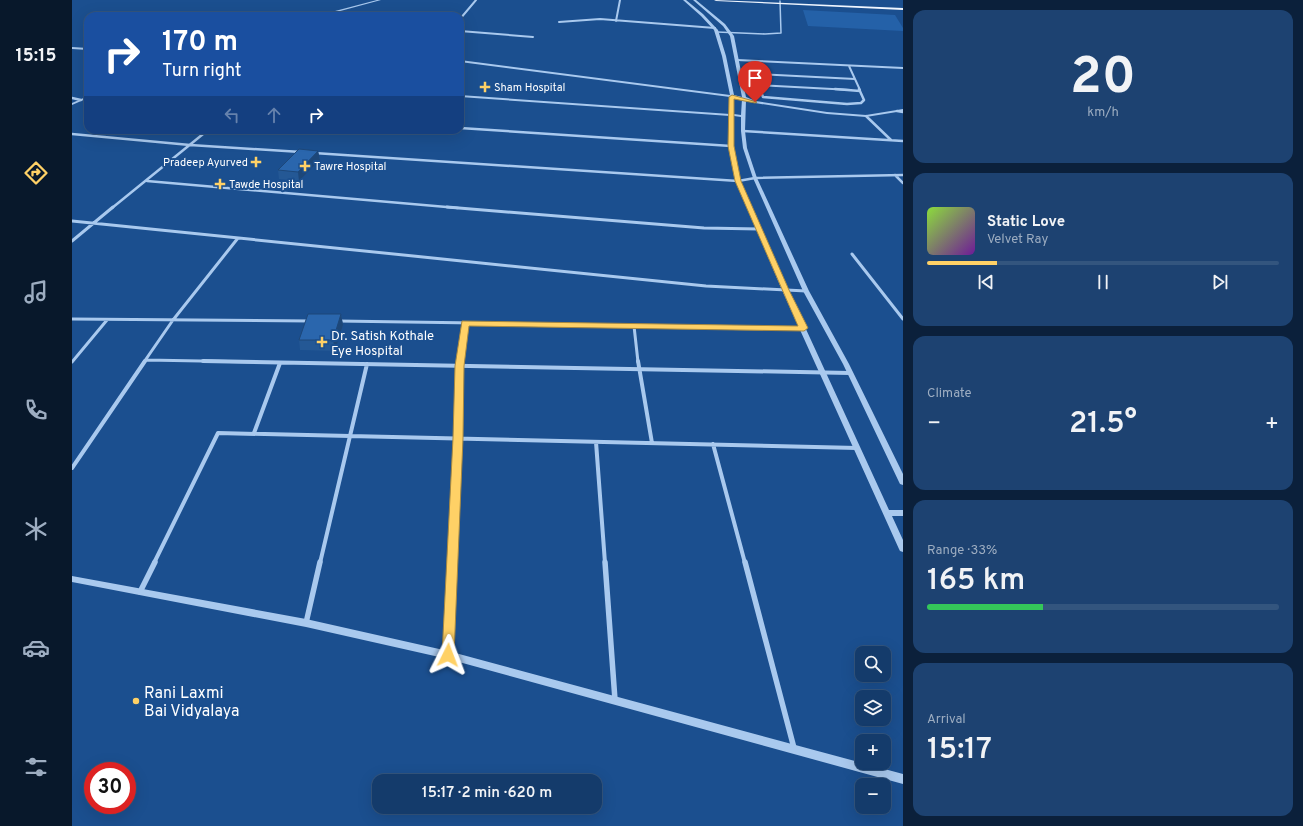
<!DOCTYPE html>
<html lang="en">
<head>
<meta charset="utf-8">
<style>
  body { margin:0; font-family:Overpass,sans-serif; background:#1d4271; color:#f1f3f6; height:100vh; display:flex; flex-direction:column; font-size:15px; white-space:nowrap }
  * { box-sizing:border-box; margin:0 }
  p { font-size:13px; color:#9dadc1 }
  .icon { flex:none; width:22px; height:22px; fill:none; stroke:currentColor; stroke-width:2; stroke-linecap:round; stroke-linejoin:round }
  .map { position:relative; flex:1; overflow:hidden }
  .drawer { display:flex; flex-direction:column; gap:10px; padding:10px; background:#0b203b; width:400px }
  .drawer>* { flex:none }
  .top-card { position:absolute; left:12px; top:12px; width:380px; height:122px; border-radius:12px; box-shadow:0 4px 16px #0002,0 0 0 1px #33557e; background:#1a4fa0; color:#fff; overflow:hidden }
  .buttons { position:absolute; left:783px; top:646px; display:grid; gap:8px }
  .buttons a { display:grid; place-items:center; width:36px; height:36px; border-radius:8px; background:#143b6b; box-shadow:0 4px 16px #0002,0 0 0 1px #33557e; font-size:20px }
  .speed { position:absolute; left:12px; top:762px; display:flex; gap:8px; font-size:20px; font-weight:700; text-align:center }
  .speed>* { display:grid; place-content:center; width:52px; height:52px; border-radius:50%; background:#143b6b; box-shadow:0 4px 16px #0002,0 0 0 1px #33557e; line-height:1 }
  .speed .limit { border:6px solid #d22; background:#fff; color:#111 }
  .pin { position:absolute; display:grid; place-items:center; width:34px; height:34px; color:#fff; margin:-41px -17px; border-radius:50% 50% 50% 0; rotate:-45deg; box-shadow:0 0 4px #0007 }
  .pin .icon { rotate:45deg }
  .me { position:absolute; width:44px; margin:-22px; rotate:3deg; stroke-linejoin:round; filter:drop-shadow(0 0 3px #0008) }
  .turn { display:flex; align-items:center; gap:14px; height:84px; padding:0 12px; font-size:18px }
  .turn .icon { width:52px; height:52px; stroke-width:2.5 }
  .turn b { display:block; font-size:28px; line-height:34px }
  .lanes { display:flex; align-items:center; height:38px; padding:0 12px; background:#0003; justify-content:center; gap:20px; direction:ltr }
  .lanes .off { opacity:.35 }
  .big { font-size:30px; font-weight:600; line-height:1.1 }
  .drawer .widget { flex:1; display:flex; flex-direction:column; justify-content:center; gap:6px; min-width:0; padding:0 14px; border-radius:12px; background:#1d4271 }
  .drawer .dial { align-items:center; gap:0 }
  .dial b { font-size:52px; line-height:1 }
  .song { display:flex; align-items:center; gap:12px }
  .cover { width:48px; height:48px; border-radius:6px; background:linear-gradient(135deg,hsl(90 70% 55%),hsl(280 70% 35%)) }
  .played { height:4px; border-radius:2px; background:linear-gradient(90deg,#ffd166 20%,#33557e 20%) }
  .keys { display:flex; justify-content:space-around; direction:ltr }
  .heat { display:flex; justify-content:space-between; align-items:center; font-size:22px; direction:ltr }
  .charge { height:6px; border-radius:3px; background:linear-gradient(90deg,#34c759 33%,#33557e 0) }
  .trip { position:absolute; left:300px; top:774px; width:230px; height:40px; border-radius:12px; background:#143b6b; box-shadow:0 4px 16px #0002,0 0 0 1px #33557e; font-weight:600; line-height:40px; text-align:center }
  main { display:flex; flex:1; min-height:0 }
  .tabs { display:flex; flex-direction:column; width:72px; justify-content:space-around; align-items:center; background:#08182b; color:#9dadc1 }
  .tabs .icon { width:28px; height:28px }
  .tabs .on { color:#ffd166 }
  .tabs b { font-size:18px; color:#f1f3f6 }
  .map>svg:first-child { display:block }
  .green { fill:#2461a8 }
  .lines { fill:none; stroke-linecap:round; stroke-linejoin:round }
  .service { stroke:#a9c9ee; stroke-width:1.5 }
  .minor-far4 { stroke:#a9c9ee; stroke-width:2 }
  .minor-far3 { stroke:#a9c9ee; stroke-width:2.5 }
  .minor-far2 { stroke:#a9c9ee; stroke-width:3 }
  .minor-far1 { stroke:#a9c9ee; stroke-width:4 }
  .minor { stroke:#a9c9ee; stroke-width:5.5 }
  .tertiary { fill:#a9c9ee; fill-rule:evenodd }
  .primary { fill:#f0f6ff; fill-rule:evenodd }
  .wall { fill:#245895 }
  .shaded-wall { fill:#1d4779 }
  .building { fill:#2a66ad; stroke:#1d4779 }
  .route { fill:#ffd166; stroke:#a68842 }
  .poi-dot { fill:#ffd166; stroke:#1b4f8f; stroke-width:1.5 }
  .labels { text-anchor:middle; stroke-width:4; stroke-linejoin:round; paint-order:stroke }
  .far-poi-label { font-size:11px; fill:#fff; stroke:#1b4f8f; text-anchor:start }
  .poi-label { font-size:13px; fill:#fff; stroke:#1b4f8f; text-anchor:start }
  .near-poi-label { font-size:16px; fill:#fff; stroke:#1b4f8f; text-anchor:start }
</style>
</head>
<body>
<main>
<nav class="tabs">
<b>15:15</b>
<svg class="icon on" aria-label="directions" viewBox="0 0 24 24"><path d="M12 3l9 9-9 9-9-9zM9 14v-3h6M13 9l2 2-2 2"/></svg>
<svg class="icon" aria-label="music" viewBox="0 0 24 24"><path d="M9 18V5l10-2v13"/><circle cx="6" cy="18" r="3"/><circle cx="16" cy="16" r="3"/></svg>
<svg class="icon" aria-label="phone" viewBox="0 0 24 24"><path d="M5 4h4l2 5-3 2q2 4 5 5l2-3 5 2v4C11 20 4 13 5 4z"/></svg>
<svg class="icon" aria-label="climate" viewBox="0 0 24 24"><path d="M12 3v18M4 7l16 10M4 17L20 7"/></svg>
<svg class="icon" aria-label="car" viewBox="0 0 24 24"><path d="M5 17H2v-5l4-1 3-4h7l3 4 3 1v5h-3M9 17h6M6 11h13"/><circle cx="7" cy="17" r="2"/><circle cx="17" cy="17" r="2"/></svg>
<svg class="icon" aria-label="filters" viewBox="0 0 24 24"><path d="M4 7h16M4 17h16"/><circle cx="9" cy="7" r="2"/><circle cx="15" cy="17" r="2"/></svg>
</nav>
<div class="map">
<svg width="831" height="826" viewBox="0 0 831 826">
  <rect width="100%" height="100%" fill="#1b4f8f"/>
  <!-- green -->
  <path class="green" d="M731,10L823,15L831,28V31L736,26Z"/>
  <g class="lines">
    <!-- service -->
    <path class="service" d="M645,32L693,34L709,33L708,1"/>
    <!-- minor-far4 -->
    <path class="minor-far4" d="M388,19L404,0
      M544,21L548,0
      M487,22L528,19L643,28
      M388,31L461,37
      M665,60L831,68
      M683,61L688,90
      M777,66L788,90
      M685,74L783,79
      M687,85L779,90"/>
    <!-- minor-far3 -->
    <path class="minor-far3" d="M688,89L691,97L775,104L789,103L792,100L787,89
      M763,89L788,91
      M0,98L9,100
      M825,111L831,112
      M794,116L819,140
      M388,128L659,146
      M671,131L831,141
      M0,134L118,145L229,152
      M242,153L666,181L683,178L831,175
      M823,175L831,183
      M75,181L386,208
      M40,208L136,130"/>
    <!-- minor-far2 -->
    <path class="minor-far2" d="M375,207L632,228L687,229
      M0,221L634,286L734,291
      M0,241L41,207
      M780,254L831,319
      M0,319L239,321
      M266,321L731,328
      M562,326L566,362
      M74,360L185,362
      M0,362L35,320
      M72,362L101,320L166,238
      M388,362L393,323"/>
    <!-- minor-far1 -->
    <path class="minor-far1" d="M131,361L778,373
      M566,361L580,443
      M182,433L208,363
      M524,442L533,563
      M641,444L673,563
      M0,468L73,361
      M82,563L146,433L785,448
      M248,563L295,364
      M380,563L388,361"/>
    <!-- minor -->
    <path class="minor" d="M533,562L543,700
      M673,562L722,748
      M68,592L83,562
      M234,623L248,562
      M376,655L380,562"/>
    <!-- tertiary -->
    <path class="tertiary" d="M305,0H309L250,16H244Z
      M611,0H614L631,14L646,30L654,56L662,95L670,97L658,36L651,26L621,0H624L653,24L662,36L674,97L684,101L755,112L794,115L831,109V111L794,117L755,114L683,103L674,100L673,131L675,148L685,178L737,291L777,364L831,474V485L828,484L827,482L771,364L731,291L681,178L671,148L669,131V117L662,116L661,146L668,181L716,290L817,510H831V516H820L831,540V552L828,551L827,549L710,290L664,181L657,146L658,116L388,97V95L658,114V97L388,62V60L658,95L650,56L642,30L629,16ZM662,98L670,99L669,115L662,114Z
      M0,47L16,48V50L0,49Z
      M16,96V98L0,105V103Z
      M0,576L234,619L376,651L831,774V784L376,659L234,627L0,582Z"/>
    <!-- primary -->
    <path class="primary" d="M642,0L831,8V10L644,1Z"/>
  </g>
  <!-- wall -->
  <path class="wall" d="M246,151L248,160L227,181L207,179L206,170Z
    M269,314L271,325L263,351L228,350L227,340Z"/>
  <!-- shaded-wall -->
  <path class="shaded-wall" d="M246,151L248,160L227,181L226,172Z
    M269,314L271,325L263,351L261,340Z"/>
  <!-- building -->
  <path class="building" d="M227,149L246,151L226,172L206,170Z
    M236,314H269L261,340H227Z"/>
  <!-- route -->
  <path class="route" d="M660,95L685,102L683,103L662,99V146L669,181L717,290L736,328L732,331L397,326L392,366L391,438L382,655L380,659L376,660L372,659L370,655L381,438L383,366L390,321L726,326L663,181L656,146L657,97Z"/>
  <!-- markers -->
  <g class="poi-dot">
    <path d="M411 81h4v4h4v4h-4v4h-4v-4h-4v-4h4z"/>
    <path d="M182 156h4v4h4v4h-4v4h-4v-4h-4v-4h4z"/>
    <path d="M231 160h4v4h4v4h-4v4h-4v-4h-4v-4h4z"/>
    <path d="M146 178h4v4h4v4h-4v4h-4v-4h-4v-4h4z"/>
    <path d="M248 336h4v4h4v4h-4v4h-4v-4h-4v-4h4z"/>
    <circle cx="64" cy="701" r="4"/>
  </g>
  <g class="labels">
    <!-- far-poi labels -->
    <g class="far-poi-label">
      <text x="422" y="91">Sham Hospital</text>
      <text x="176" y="166" text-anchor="end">Pradeep Ayurved</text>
      <text x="242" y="170">Tawre Hospital</text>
      <text x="157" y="188">Tawde Hospital</text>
    </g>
    <!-- poi labels -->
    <g class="poi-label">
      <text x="259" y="340">Dr. Satish Kothale<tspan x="259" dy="15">Eye Hospital</tspan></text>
    </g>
    <!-- near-poi labels -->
    <g class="near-poi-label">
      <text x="72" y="698">Rani Laxmi<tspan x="72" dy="18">Bai Vidyalaya</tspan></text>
    </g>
  </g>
</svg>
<div class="buttons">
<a><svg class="icon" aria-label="search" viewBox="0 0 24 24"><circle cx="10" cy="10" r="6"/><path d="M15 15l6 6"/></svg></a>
<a><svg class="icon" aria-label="layers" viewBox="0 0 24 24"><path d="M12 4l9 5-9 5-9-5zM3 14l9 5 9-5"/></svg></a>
<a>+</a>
<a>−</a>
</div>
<div class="speed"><div class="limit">30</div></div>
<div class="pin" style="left:683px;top:102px;background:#d93025"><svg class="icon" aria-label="arrive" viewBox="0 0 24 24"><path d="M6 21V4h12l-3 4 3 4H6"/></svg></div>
<svg class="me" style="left:376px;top:655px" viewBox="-20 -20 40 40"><path d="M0-17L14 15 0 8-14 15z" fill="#ffd166" stroke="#fff" stroke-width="4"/></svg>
<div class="trip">15:17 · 2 min · 620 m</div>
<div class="top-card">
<div class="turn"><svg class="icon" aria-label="right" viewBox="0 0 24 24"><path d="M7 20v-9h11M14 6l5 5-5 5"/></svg><div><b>170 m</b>Turn right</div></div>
<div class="lanes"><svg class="icon off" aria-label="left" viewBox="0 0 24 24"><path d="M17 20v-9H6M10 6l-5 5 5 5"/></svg><svg class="icon off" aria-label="ahead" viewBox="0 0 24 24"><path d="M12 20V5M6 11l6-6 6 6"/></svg><svg class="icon" aria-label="right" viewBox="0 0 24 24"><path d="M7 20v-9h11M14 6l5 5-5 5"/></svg></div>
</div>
</div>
<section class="drawer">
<div class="widget dial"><b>20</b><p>km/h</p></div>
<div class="widget">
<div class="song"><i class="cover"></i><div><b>Static Love</b><p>Velvet Ray</p></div></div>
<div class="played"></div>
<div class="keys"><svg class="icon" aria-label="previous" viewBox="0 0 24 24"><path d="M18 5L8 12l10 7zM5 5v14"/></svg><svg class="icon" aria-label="pause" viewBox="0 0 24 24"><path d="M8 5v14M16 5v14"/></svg><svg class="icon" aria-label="next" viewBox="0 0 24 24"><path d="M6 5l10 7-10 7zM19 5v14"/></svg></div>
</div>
<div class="widget"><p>Climate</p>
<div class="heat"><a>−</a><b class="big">21.5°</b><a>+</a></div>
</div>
<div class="widget"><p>Range · 33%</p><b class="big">165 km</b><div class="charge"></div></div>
<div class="widget"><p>Arrival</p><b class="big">15:17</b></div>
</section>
</main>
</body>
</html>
